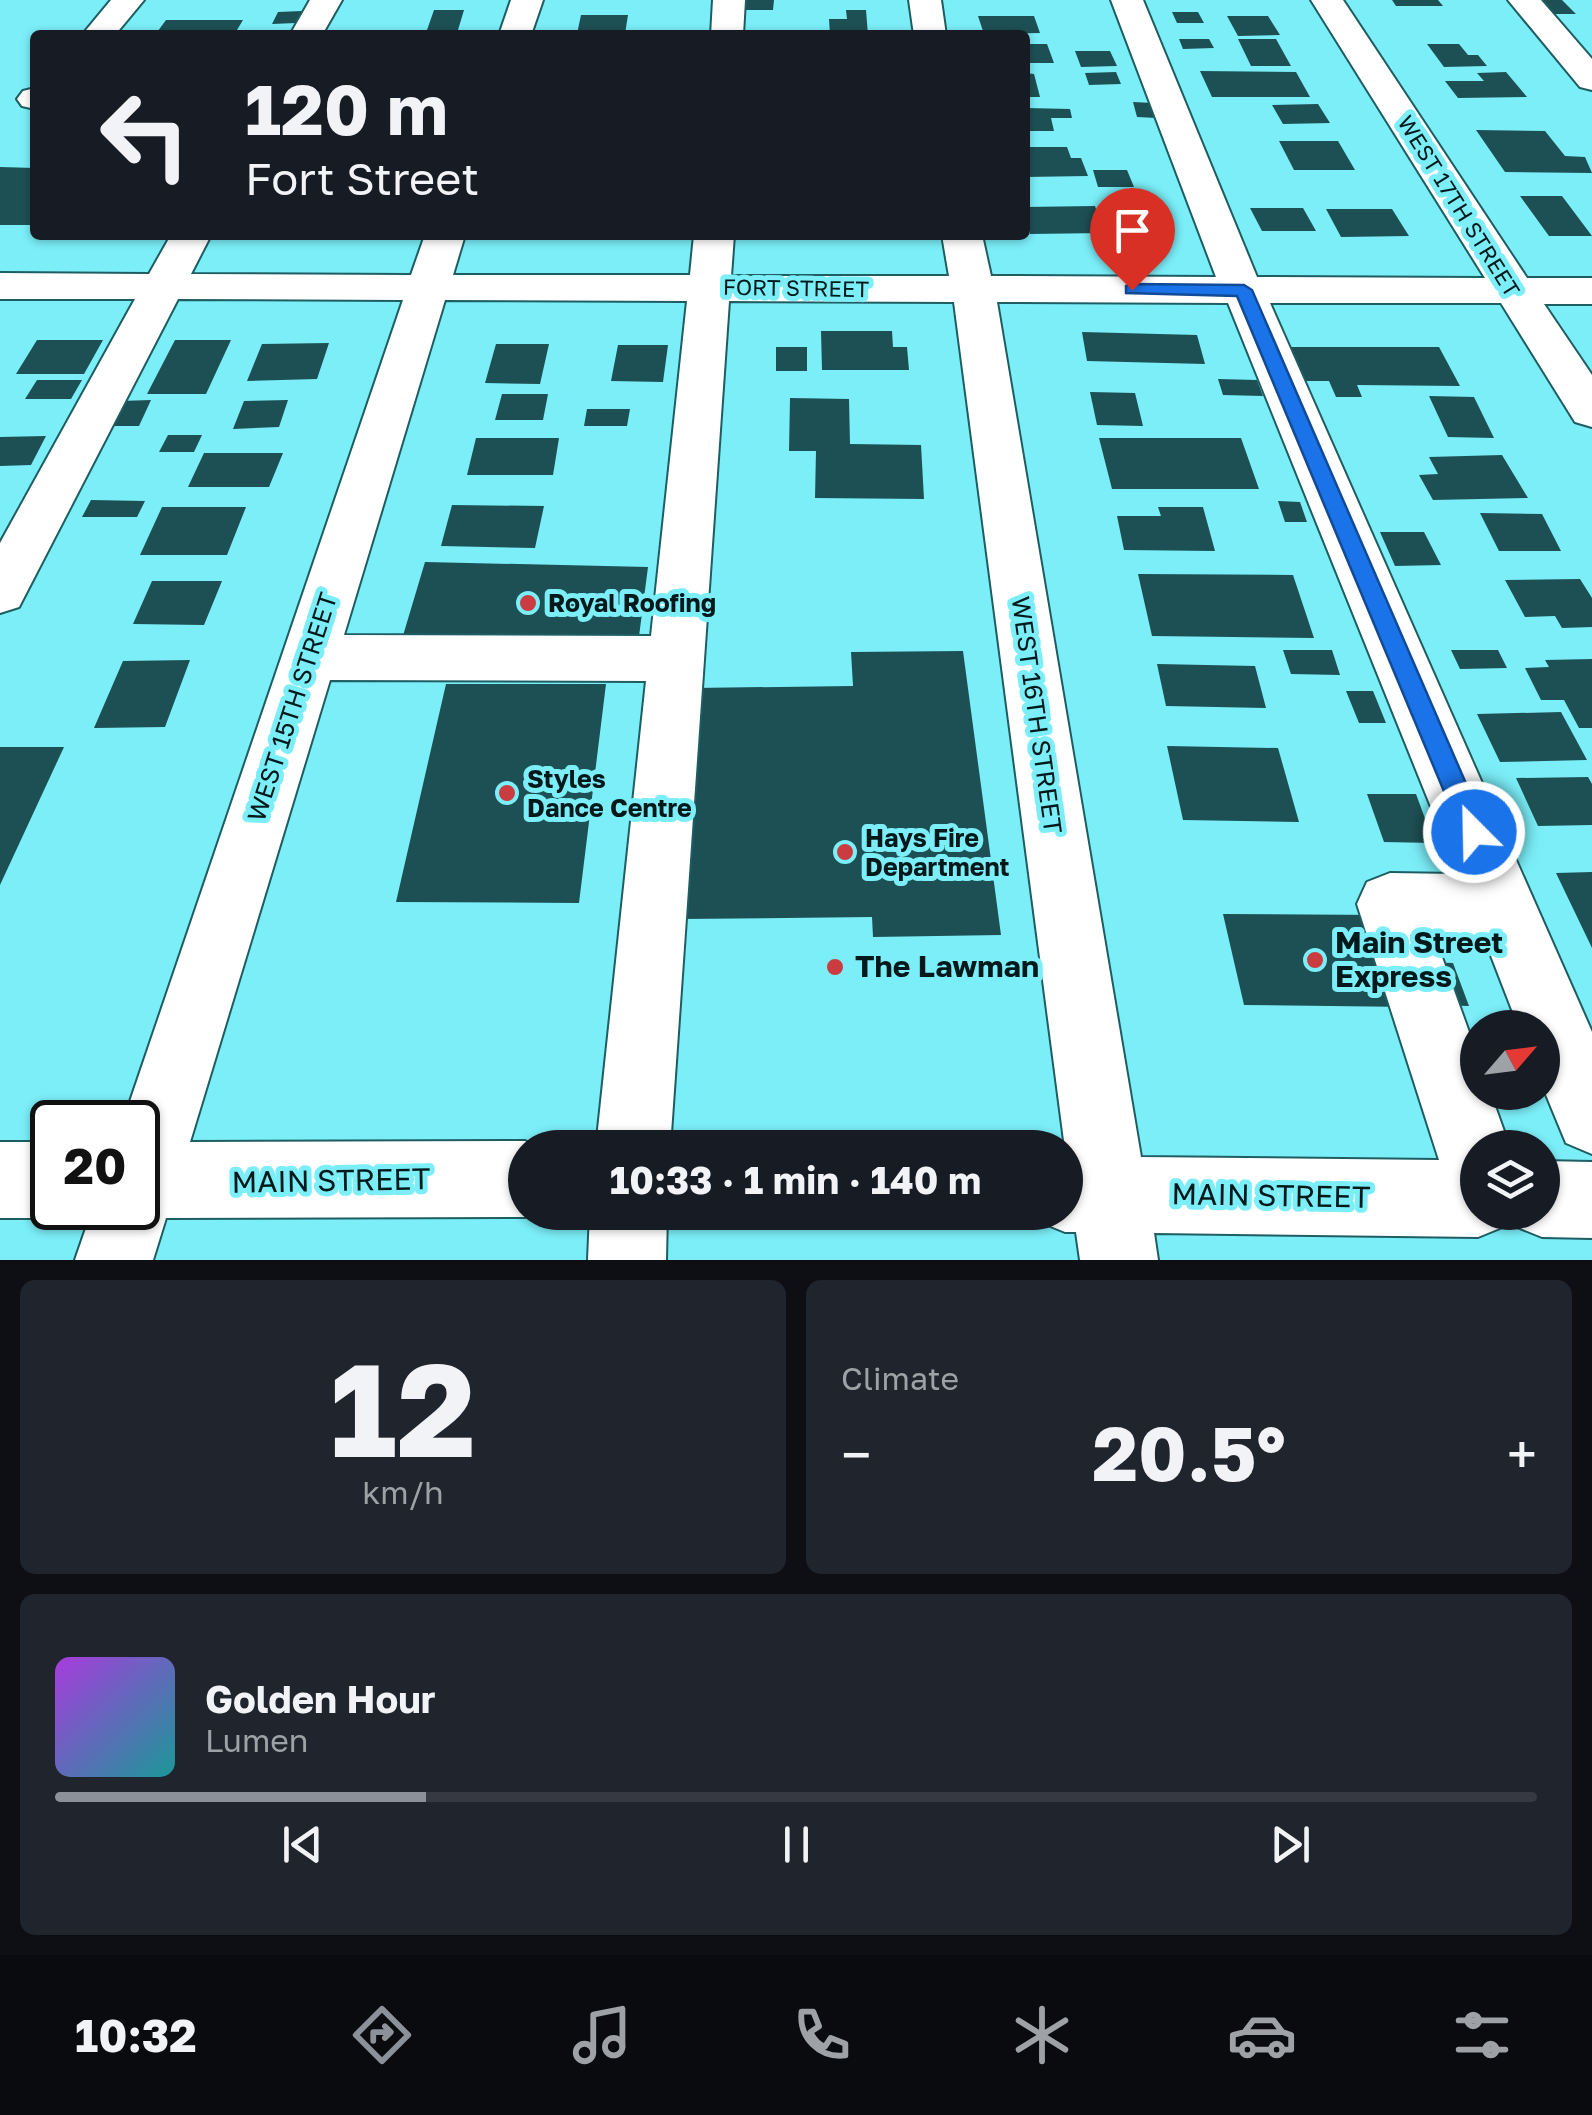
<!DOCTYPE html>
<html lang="en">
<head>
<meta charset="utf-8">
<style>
  body { margin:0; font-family:"Golos Text",sans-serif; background:#20242c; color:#f1f3f6; height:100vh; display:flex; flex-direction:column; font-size:38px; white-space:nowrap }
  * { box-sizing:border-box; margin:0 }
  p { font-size:32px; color:#9ea1a6 }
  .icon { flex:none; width:55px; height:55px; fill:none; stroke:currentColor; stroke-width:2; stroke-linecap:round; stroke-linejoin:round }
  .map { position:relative; height:1260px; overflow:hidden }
  .panel { display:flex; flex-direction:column; gap:20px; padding:20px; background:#0d0f14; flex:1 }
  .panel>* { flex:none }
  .top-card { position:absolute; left:30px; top:30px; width:1000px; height:210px; border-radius:10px; box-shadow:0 2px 8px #0004; background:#171b24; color:#f1f3f6; overflow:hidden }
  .needle { width:65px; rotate:62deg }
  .buttons { position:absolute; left:1460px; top:1010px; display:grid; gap:20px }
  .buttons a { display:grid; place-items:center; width:100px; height:100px; border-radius:50%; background:#171b24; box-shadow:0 2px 8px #0004; font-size:50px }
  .speed { position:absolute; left:30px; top:1100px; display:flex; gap:20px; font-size:50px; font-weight:700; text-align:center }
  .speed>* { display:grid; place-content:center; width:130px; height:130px; border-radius:50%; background:#171b24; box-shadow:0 2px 8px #0004; line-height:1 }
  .speed .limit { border:5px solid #111; border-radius:15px; background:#fff; color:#111 }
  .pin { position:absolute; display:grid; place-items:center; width:85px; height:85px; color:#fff; margin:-102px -42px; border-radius:50% 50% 50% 0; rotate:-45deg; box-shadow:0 0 10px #0007 }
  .pin .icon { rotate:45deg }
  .me { position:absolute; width:110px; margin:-55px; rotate:337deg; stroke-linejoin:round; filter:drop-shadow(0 0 8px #0008) }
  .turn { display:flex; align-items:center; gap:35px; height:210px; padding:0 50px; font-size:45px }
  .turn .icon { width:130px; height:130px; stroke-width:2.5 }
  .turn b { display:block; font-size:70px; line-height:85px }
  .big { font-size:75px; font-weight:700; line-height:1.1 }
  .panel .card { flex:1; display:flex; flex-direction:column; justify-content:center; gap:15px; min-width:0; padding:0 35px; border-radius:15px; background:#20242c }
  .panel .dial { align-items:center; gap:0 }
  .dial b { font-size:130px; line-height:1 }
  .song { display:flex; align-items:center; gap:30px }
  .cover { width:120px; height:120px; border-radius:15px; background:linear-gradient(135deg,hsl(280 70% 55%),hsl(180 70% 35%)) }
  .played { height:10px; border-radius:5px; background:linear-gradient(90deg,#8c9099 25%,#363941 25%) }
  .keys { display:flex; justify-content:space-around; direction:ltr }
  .heat { display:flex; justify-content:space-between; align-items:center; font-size:55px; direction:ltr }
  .panel .tiles { flex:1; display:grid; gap:20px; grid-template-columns:1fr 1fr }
  .card:last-child { grid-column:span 2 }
  .trip { position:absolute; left:508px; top:1130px; width:575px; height:100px; border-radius:50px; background:#171b24; box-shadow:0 2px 8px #0004; font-weight:700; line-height:100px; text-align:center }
  .tab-bar { display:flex; height:160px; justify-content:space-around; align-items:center; background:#090b0e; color:#9ea1a6 }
  .tab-bar .icon { width:70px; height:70px }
  .tab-bar .current { color:#8c9099 }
  .tab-bar b { font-size:45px; color:#f1f3f6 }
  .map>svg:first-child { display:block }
  .building { fill:#1d5054 }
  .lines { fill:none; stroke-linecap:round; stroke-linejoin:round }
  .minor-casing { stroke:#1e5d62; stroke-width:4 }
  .minor { fill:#fff; fill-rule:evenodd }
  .route { fill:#1a73e8; stroke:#114b97; stroke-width:2.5 }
  .poi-dot { fill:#cb3c41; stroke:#7beef8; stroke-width:4 }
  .labels { text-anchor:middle; stroke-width:10; stroke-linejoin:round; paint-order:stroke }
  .far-street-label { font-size:22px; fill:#01191b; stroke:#7beef8 }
  .poi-label { font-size:25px; font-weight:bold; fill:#01191b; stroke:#7beef8; text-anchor:start }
  .street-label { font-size:25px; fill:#01191b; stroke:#7beef8 }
  .near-poi-label { font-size:30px; font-weight:bold; fill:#01191b; stroke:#7beef8; text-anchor:start }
  .near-street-label { font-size:30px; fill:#01191b; stroke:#7beef8 }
</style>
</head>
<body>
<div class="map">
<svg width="1592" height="1260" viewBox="0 0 1592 1260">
  <rect width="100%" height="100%" fill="#7beef8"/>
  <!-- building -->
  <path class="building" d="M741,0H774L773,10H740Z
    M1392,0H1438L1443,6H1396Z
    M1542,0H1562L1576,14H1555Z
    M434,10H464L458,30H427Z
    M846,10H866L868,35H830L829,19H847Z
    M302,11L296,23L272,24L278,12Z
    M1172,12H1198L1204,23H1177Z
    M581,15H628L625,34H577Z
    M978,16H1034L1040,33L984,34Z
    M1227,16H1268L1280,35L1238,36Z
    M166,20H243L234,35H155Z
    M1179,39H1209L1214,48L1183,49Z
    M1238,39H1276L1291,66H1251Z
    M1025,44H1047L1054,63H1025Z
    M1427,44H1459L1468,55H1478L1487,66L1444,67Z
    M1075,51H1110L1117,66L1081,67Z
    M1200,71L1296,72L1310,97H1212Z
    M1116,72L1121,84L1089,85L1085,73Z
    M1506,72L1527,97L1458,98L1445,81H1484L1477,73Z
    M1025,73L1034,74L1040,97H1025Z
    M1133,102L1153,103L1157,118L1137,117Z
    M1318,104L1330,123L1283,124L1272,105Z
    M1026,108L1070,109L1072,118H1051L1054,131H1025Z
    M1476,130L1545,131L1565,156L1585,157L1592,173L1505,172Z
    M1279,141H1338L1355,170H1294Z
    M1025,147H1067L1071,158H1081L1088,176L1025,177Z
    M0,167L35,168V225H0Z
    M1093,170H1127L1134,187H1098Z
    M1520,196H1562L1592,236H1549Z
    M1095,206L1104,233L1030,234L1025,207Z
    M1250,208H1303L1316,231H1262Z
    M1326,209H1392L1409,236L1341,237Z
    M821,331H892L893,347H907L909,370H822Z
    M1082,332L1197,335L1205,364L1087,361Z
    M37,340H103L84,374H16Z
    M175,340H231L206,394H147Z
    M329,343L317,379L247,381L262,344Z
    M496,344H549L540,384L485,383Z
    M618,345H668L663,382L611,381Z
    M776,347H807V371H776Z
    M1289,347H1439L1460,386L1357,385L1362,397H1336L1329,381H1304Z
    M1218,379L1257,380L1263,396L1223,395Z
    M37,380H82L71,399H25Z
    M1090,392L1135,393L1143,426L1097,425Z
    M502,394H548L543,420H495Z
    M1429,396L1474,397L1494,438L1448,437Z
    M790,398L849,399L850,444L921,445L924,499L815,498L816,451H789Z
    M151,400L139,426H107L120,401Z
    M288,400L279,427L233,429L244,401Z
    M587,409H630L627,426H584Z
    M168,435H202L194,452H159Z
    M46,436L31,465L0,466V437Z
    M476,438H559L553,475H467Z
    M1099,438H1241L1259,489H1112Z
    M204,453H283L269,487H188Z
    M1502,455L1528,498L1433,500L1419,475L1438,474L1429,457Z
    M91,500L145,501L137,517H82Z
    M1278,501L1300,502L1307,522H1285Z
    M452,505L544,506L535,548L441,546Z
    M162,507H246L227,555H140Z
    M1158,507H1203L1215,551L1124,550L1117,516H1161Z
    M1480,513L1542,514L1561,551H1499Z
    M1380,532H1424L1441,565L1395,566Z
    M425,562L648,567L638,644L402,639Z
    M1138,574L1293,575L1314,638L1152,636Z
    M1580,579L1592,598V627L1562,628L1555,616L1525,617L1505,580Z
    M152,581H222L204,625L133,624Z
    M1283,650H1332L1340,675L1291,674Z
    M1451,650H1498L1507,668L1460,669Z
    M963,651L1001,935L873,937L872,917L681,919L693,688L853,686L851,652Z
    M1592,659V728H1579L1564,700H1541L1525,668L1549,667L1545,660Z
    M190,660L165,727L94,728L123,661Z
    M1157,664L1255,666L1266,708L1166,706Z
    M446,684H606L579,903L396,902Z
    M1346,691H1373L1386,723H1359Z
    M1561,712L1587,760L1500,762L1477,714Z
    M1167,746L1278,748L1299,822L1183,820Z
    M0,747H64L0,885Z
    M1588,777L1592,784V825L1538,826L1516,778Z
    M1367,794H1416L1434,843L1384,842Z
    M1592,872V948L1556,873Z
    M1223,914L1381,915L1411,1007L1244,1005Z
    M1413,962L1453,963L1469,1006L1428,1005Z"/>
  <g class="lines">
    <defs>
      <path id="minor" d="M111,0H144L115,35H82Z
        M310,0H342L322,35H290Z
        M511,0H543L531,35H499Z
        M713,0H745L743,35H711Z
        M909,0H941L946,35H914Z
        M1111,0H1143L1257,277L1485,278L1311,0H1343L1527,278H1592V304H1544L1592,375V427L1575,422L1501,303H1270L1592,1032V1154L1566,1143L1542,1085V1028H1519L1483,935H1434L1478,1057V1092H1490L1510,1148H1478V1212H1542V1161L1592,1162V1238L1542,1237L1515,1226L1510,1214L1505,1226L1478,1237L1154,1233L1158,1260H1080L1076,1232H1065L1038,1221L1035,1212H1065L1066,1156L954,302L729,301L670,1148H596L646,681L330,680L190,1142L525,1141L540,1148H525V1212H536L525,1217L166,1218L153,1260H75L93,1208H138V1122H123L403,300L178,299L19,607L0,613V543L135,299H0V273L149,274L171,235H211L191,274L411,275L425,235H465L453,275H690L694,235H734L731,276H949L942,235H982L991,276L1216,277ZM445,300L687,301L651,636L344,635ZM997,302L1228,303L1458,874L1390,873L1367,882L1357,904L1439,1160L1141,1157Z
        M1508,0H1541L1592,59V90L1580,87Z
        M35,88V109L22,106L17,99L23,91Z
        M0,1142H52V1208H77L52,1218H0Z
        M590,1212H667L666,1260H588Z"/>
    </defs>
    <!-- minor casing -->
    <use href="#minor" class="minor-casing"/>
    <!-- minor -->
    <use href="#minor" class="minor"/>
  </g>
  <!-- route -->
  <path class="route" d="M1132,284L1244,285L1252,290L1487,832L1483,840L1474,844L1465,840L1461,832L1237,296L1126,293V286Z"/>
  <!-- markers -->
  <g class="poi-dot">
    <circle cx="528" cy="603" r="10"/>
    <circle cx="507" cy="793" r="10"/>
    <circle cx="845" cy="852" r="10"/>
    <circle cx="1315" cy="960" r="10"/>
    <circle cx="835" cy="967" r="10"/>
  </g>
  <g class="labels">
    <!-- far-street labels -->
    <g class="far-street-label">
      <text transform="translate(1459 206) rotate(58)" y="8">WEST 17TH STREET</text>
      <text transform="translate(796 288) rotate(1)" y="8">FORT STREET</text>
    </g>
    <!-- poi labels -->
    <g class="poi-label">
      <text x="548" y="612">Royal Roofing</text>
      <text x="527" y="788">Styles<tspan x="527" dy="29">Dance Centre</tspan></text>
      <text x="865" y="847">Hays Fire<tspan x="865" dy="29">Department</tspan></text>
    </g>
    <!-- street labels -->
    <g class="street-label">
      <text transform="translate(292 707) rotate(-72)" y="9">WEST 15TH STREET</text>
      <text transform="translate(1037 715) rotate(82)" y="9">WEST 16TH STREET</text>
    </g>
    <!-- near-poi labels -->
    <g class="near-poi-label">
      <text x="1335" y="953">Main Street<tspan x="1335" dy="34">Express</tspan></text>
      <text x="855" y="977">The Lawman</text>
    </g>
    <!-- near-street labels -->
    <g class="near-street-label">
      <text transform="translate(331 1181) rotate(-1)" y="10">MAIN STREET</text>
      <text transform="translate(1271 1196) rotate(1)" y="10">MAIN STREET</text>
    </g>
  </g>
</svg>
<div class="buttons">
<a><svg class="needle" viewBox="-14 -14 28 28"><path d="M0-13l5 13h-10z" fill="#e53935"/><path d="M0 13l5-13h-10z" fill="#9ea1a6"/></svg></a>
<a><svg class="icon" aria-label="layers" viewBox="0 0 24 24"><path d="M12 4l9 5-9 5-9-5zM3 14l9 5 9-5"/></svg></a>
</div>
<div class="speed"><div class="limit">20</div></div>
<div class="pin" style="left:1132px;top:290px;background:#d93025"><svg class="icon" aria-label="arrive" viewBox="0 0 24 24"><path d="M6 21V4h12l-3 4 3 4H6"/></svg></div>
<svg class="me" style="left:1474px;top:832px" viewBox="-20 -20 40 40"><circle r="17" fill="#1a73e8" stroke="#fff" stroke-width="3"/><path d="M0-11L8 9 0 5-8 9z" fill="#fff"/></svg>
<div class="trip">10:33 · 1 min · 140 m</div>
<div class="top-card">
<div class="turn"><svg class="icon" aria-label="left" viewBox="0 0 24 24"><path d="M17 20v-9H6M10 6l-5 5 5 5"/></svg><div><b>120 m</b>Fort Street</div></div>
</div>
</div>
<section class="panel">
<div class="tiles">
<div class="card dial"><b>12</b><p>km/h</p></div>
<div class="card"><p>Climate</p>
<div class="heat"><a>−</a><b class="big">20.5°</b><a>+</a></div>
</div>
<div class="card">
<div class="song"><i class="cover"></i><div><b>Golden Hour</b><p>Lumen</p></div></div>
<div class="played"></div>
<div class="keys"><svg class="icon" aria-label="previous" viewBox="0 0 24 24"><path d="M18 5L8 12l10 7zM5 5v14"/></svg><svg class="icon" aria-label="pause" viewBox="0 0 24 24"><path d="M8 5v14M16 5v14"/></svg><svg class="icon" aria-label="next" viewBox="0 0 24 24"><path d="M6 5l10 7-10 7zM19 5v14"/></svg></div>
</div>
</div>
</section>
<nav class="tab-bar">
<b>10:32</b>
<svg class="icon current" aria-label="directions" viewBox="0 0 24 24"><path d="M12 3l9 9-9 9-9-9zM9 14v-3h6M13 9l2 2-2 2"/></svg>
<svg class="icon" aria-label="music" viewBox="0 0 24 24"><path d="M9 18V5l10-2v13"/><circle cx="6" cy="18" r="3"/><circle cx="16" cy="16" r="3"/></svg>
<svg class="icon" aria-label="phone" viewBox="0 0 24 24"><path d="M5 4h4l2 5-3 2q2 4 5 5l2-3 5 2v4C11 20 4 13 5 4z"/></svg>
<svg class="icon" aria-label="climate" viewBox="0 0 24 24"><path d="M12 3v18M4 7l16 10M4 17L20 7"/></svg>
<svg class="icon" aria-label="car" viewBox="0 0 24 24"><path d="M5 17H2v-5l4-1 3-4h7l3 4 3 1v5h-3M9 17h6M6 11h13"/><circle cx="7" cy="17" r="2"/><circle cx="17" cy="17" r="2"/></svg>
<svg class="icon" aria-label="filters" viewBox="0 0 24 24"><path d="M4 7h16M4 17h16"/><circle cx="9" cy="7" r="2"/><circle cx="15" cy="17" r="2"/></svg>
</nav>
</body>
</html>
